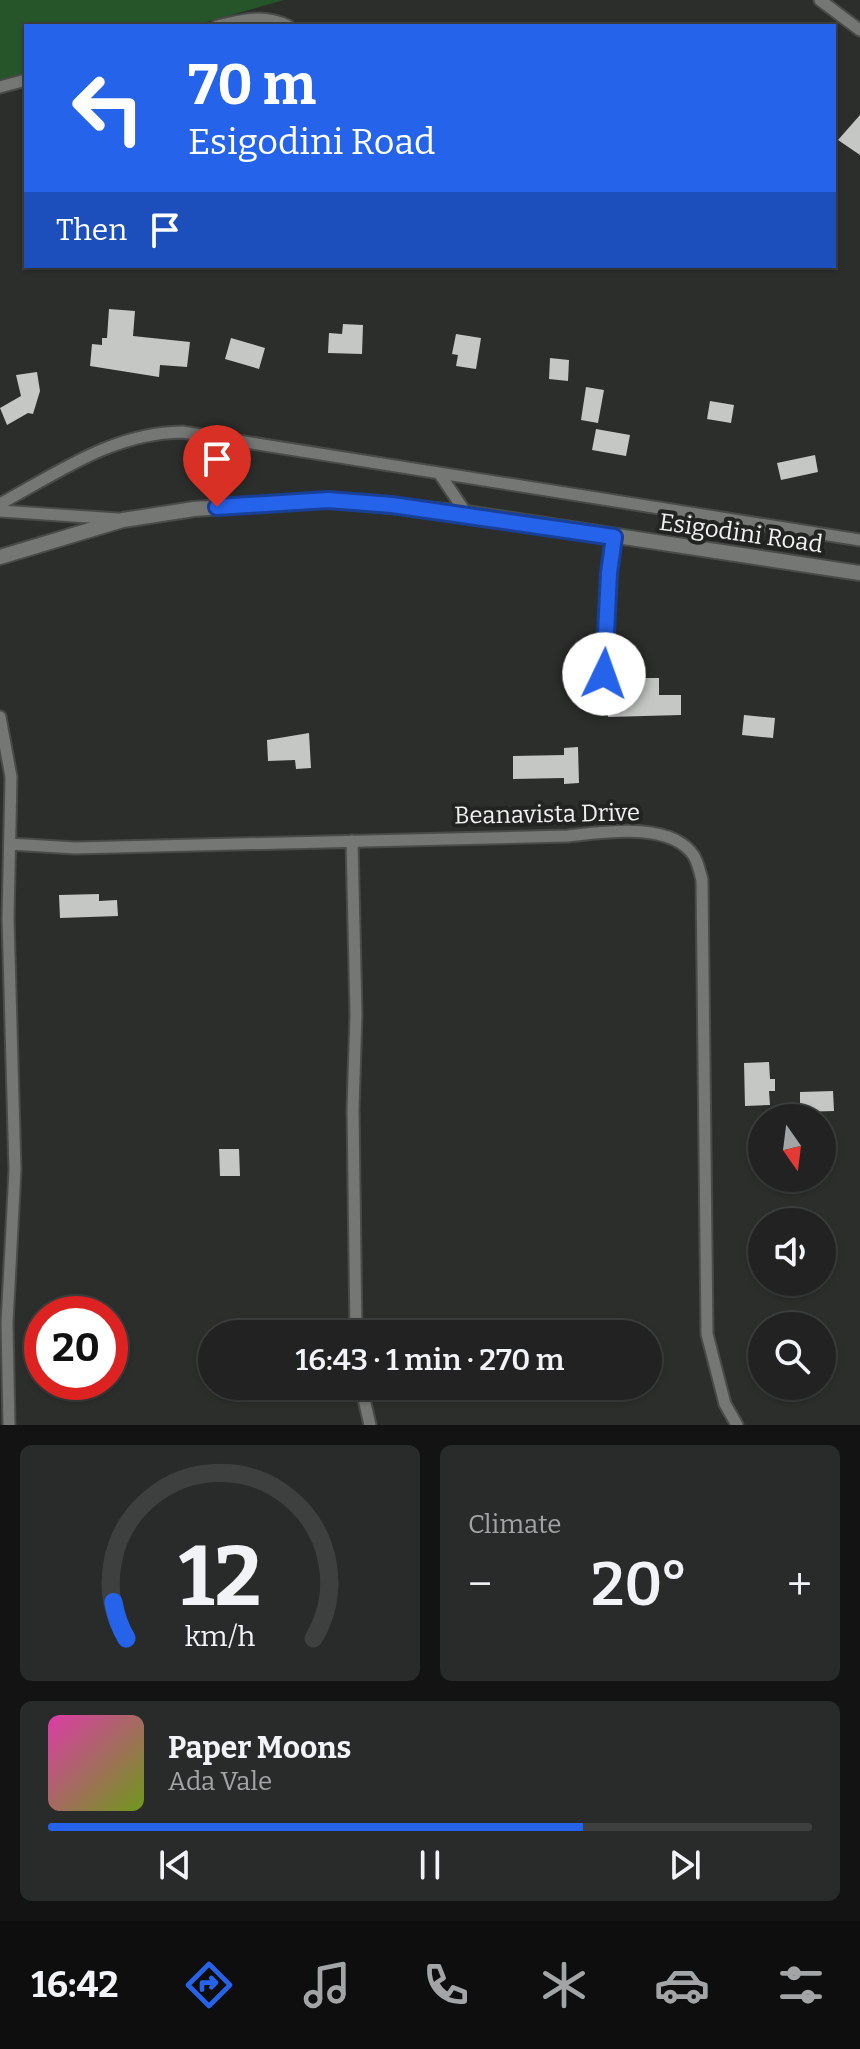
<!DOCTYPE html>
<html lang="en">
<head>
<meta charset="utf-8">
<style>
  body { margin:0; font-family:Bitter,serif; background:#292a2a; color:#f1f3f6; height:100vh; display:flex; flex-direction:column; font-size:30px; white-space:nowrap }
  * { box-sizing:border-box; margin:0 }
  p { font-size:26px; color:#a2a4a5 }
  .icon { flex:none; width:44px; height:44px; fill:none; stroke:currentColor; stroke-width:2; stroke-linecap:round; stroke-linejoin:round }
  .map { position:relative; height:1425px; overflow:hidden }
  .panel { display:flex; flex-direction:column; gap:20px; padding:20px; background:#121312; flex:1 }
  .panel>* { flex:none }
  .hud { position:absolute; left:24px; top:24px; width:812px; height:244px; border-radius:0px; box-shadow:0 2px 6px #0004,0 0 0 2px #3e3f3f; background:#2563eb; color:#fff; overflow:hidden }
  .needle { width:52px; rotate:166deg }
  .controls { position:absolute; left:748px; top:1104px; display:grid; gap:16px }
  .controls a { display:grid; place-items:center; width:88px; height:88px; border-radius:50%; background:#212221; box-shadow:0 2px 6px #0004,0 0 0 2px #3e3f3f; font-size:40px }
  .speed { position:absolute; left:24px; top:1296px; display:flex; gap:16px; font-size:40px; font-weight:700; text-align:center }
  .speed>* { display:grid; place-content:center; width:104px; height:104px; border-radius:50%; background:#212221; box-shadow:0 2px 6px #0004,0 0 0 2px #3e3f3f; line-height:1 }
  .speed .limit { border:12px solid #d22; background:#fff; color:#111 }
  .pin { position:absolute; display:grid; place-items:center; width:68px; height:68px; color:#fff; margin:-82px -34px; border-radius:50% 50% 50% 0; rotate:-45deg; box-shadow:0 0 8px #0007 }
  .pin .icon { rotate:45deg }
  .me { position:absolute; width:88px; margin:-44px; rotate:3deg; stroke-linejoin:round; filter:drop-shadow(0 0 6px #0008) }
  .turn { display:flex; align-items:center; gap:28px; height:168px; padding:0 32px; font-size:36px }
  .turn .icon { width:104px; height:104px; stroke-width:2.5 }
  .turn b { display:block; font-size:56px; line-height:68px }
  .then { display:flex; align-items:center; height:76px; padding:0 32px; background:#0003; gap:16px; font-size:30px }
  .big { font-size:60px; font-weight:600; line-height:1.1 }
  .panel .card { flex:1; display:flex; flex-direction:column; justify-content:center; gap:12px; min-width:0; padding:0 28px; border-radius:12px; background:#292a2a }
  .panel .dial { align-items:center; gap:0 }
  .dial svg { height:208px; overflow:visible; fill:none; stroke:#3e3f3f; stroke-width:7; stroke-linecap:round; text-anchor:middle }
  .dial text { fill:#f1f3f6; stroke:none }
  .song { display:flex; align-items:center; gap:24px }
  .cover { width:96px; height:96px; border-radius:12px; background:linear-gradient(135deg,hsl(320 70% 55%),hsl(80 70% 35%)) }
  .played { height:8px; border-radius:4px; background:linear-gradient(90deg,#2563eb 70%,#3e3f3f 70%) }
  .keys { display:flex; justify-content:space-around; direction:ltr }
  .heat { display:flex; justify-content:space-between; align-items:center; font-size:44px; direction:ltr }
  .panel .tiles { flex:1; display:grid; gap:20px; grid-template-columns:1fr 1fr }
  .card:last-child { grid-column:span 2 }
  .trip { position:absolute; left:198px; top:1320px; width:464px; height:80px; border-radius:40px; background:#212221; box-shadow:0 2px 6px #0004,0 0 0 2px #3e3f3f; font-weight:600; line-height:80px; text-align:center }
  .tabs { display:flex; height:128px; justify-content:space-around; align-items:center; background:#0d0e0d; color:#a2a4a5 }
  .tabs .icon { width:56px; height:56px }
  .tabs .current { color:#2563eb }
  .tabs b { font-size:36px; color:#f1f3f6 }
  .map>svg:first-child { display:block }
  .green { fill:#255528 }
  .building { fill:#c4c7c4 }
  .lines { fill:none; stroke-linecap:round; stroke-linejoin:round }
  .lane-casing { stroke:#494b49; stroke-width:9 }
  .street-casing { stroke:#494b49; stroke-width:15 }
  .secondary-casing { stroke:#494b49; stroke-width:18 }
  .lane { stroke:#757775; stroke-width:5 }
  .street { stroke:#757775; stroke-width:11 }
  .secondary { stroke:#757775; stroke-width:14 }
  .route-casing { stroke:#184099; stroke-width:20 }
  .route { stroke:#2563eb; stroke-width:14 }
  .labels { text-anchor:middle; stroke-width:8; stroke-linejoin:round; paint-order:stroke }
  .street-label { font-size:24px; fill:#f0f1f0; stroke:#222422 }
</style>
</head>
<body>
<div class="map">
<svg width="860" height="1425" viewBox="0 0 860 1425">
  <rect width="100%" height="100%" fill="#2c2e2c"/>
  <!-- green -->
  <path class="green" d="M0,0H284L192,26H26V73L0,80Z"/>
  <!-- building -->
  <path class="building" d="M860,115V155L838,140Z
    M109,309L135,311L133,336L190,342L187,367L160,365L159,377L90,366L92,344L102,345V338H107Z
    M343,324L363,325L362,354L328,353L329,333L342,334Z
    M456,334L481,338L476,369L456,366L458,355L452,354Z
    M231,338L265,348L259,369L225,359Z
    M550,358L569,360L568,381L549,379Z
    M37,372L40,391L33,414L28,413L7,425L0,408L21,396L16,375Z
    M586,387L604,390L598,423L581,420Z
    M710,401L734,405L731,423L707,419Z
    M596,429L630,435L626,456L592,450Z
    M815,455L818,472L781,480L777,463Z
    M640,678H659V695H681V715L608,717L607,693L640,692Z
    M744,715L775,718L773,738L742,735Z
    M309,733L311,768L296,769L295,760L268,761L267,740Z
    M578,747L579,783L564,784V778L513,779V756L564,755V748Z
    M99,894V901L117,900L118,916L60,918L59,895Z
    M769,1062L770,1079H775V1091H769L770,1105L745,1106L744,1063Z
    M833,1091L834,1111L800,1112V1092Z
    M219,1149H239L240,1176H220Z"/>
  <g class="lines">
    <defs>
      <path id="lane" d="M604,674L609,573L614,538"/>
      <path id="street" d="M820,0L860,30
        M217,26C242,20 264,14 288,26
        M0,87L26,80
        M439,473L466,513
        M0,504C59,472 113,433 182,432L860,540
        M0,511L118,519
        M0,717L11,777L8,918L15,1170L7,1323L9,1425
        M352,841L356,1014L353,1109L356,1334
        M10,844L75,848L568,836C604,832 671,821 694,856C698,863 700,872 702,880L707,1334L725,1404L737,1425
        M361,1386L370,1425"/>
      <path id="secondary" d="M0,557L123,520L194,509L328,500L466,513L860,573"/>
    </defs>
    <!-- lane casing -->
    <use href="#lane" class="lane-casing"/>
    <!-- street casing -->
    <use href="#street" class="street-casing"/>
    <!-- secondary casing -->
    <use href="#secondary" class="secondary-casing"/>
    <!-- lane -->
    <use href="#lane" class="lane"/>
    <!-- street -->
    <use href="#street" class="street"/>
    <!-- secondary -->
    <use href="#secondary" class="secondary"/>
  </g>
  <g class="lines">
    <defs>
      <path id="route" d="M217,507L328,500L392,505L614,537L609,573L604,674"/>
    </defs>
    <!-- route casing -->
    <use href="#route" class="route-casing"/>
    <!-- route -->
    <use href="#route" class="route"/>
  </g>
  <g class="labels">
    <!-- street labels -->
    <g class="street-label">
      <text transform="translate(741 533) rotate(8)" y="8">Esigodini Road</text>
      <text transform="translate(547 814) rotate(-1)" y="8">Beanavista Drive</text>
    </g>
  </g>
</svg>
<div class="controls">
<a><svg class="needle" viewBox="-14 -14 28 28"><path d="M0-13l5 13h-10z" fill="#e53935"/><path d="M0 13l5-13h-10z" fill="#a2a4a5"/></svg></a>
<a><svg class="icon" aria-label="sound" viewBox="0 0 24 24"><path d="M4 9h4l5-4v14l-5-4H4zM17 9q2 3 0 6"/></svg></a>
<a><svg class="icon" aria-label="search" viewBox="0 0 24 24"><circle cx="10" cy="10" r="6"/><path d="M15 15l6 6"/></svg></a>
</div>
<div class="speed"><div class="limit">20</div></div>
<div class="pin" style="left:217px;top:507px;background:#d93025"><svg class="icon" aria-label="arrive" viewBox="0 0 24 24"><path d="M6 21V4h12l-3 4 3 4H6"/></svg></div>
<svg class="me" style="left:604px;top:674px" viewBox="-20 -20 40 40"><circle r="19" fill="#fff"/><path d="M0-13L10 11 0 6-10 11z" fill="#2563eb"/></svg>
<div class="trip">16:43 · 1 min · 270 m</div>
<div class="hud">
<div class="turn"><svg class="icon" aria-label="left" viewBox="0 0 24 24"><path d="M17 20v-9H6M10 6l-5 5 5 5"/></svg><div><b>70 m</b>Esigodini Road</div></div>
<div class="then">Then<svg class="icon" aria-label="arrive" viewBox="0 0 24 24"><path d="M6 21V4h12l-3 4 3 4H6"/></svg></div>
</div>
</div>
<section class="panel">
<div class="tiles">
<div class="card dial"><svg viewBox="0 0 100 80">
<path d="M14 69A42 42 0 1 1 86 69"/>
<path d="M14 69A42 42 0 0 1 9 55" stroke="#2563eb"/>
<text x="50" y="56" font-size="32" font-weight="700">12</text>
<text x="50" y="72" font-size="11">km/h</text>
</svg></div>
<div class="card"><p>Climate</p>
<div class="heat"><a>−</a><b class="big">20°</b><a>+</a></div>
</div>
<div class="card">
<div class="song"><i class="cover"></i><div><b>Paper Moons</b><p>Ada Vale</p></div></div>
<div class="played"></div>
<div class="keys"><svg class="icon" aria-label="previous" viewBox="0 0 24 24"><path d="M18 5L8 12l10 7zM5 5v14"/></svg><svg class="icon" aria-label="pause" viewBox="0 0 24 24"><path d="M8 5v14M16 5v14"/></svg><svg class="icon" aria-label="next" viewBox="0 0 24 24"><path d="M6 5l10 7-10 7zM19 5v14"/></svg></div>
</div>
</div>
</section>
<nav class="tabs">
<b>16:42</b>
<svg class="icon current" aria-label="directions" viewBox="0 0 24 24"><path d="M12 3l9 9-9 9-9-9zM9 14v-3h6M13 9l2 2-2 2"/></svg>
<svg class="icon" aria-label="music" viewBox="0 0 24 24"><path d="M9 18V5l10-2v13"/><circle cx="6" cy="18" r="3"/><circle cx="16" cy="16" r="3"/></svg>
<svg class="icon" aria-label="phone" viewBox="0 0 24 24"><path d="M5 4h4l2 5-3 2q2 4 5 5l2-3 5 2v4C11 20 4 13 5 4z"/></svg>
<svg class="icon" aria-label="climate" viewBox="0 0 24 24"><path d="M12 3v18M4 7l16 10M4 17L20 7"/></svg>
<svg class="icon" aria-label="car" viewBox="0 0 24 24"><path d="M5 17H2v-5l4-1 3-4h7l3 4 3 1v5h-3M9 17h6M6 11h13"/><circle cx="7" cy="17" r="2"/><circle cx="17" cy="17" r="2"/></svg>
<svg class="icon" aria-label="filters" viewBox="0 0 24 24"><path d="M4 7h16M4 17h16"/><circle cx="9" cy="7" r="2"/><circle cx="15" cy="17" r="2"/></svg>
</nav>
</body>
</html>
